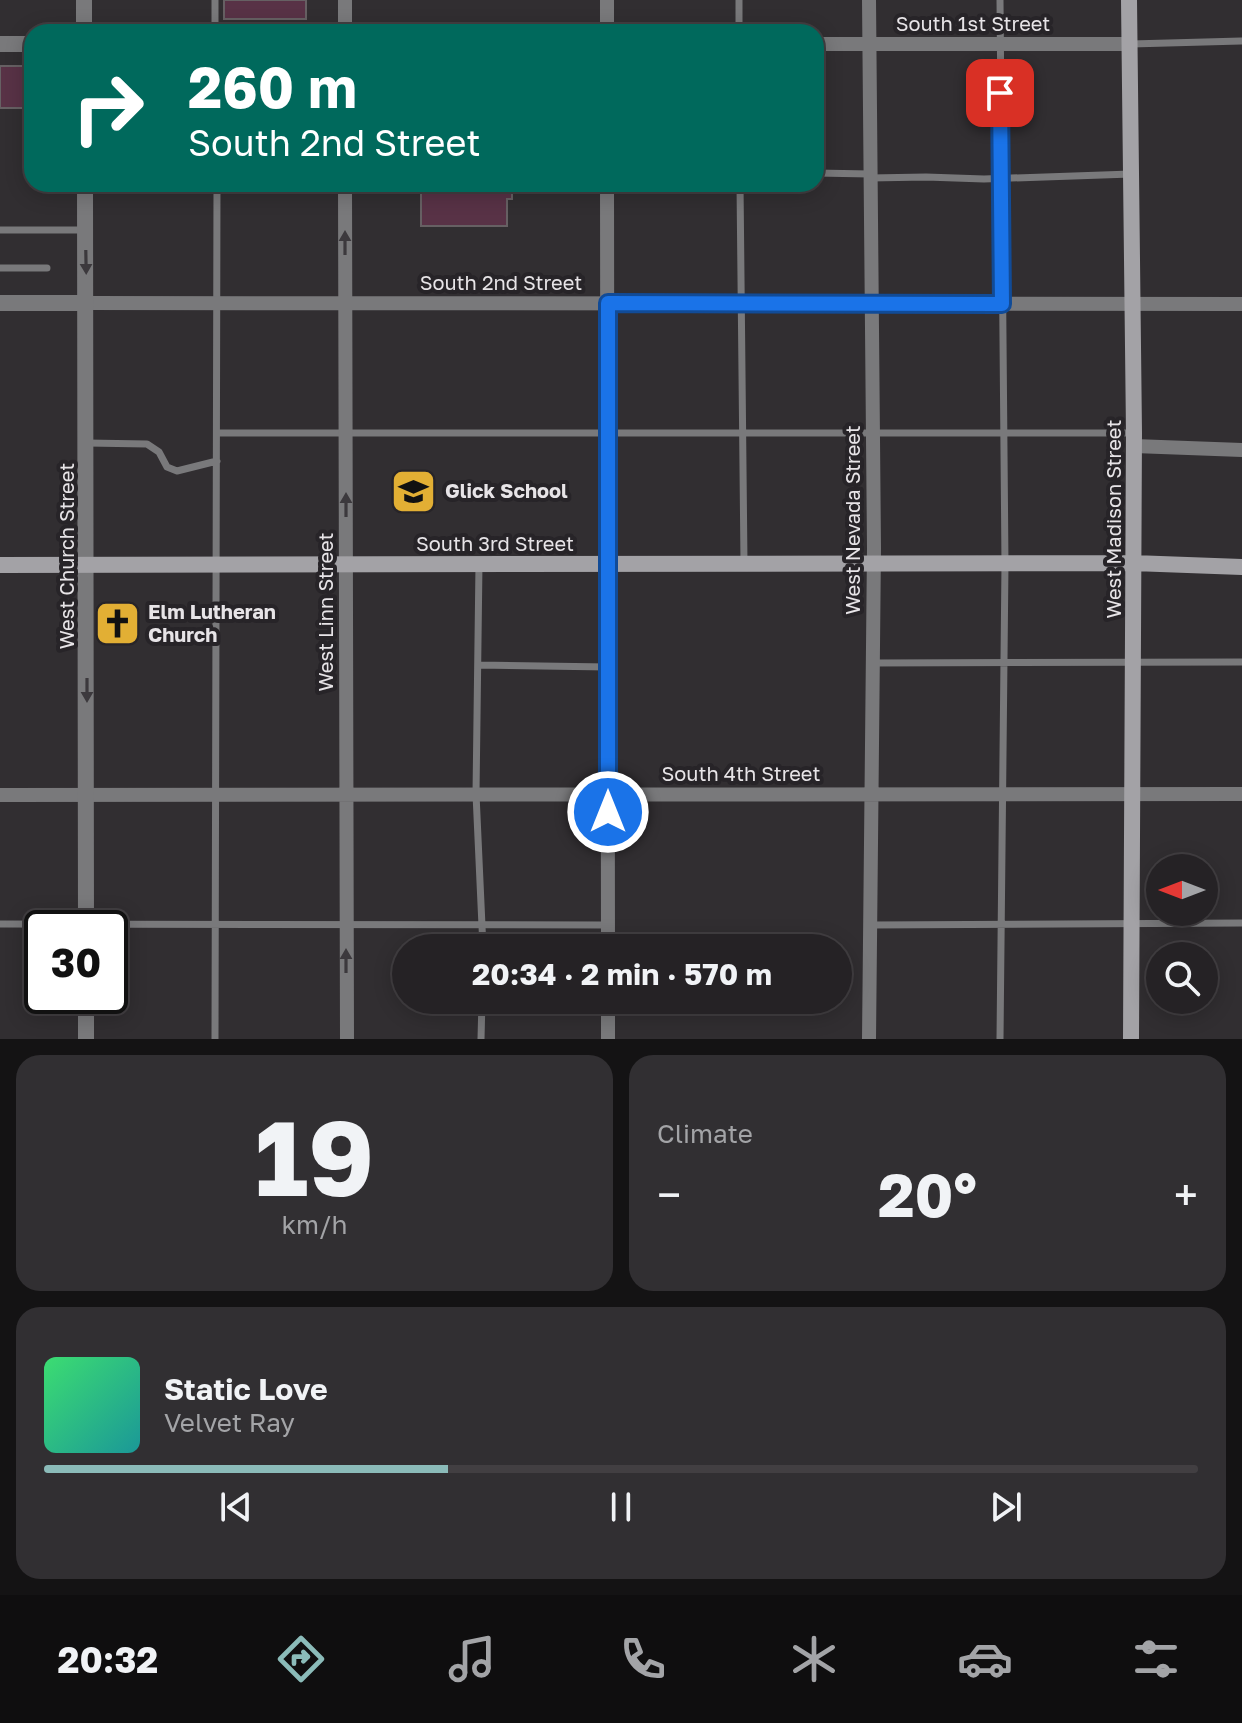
<!DOCTYPE html>
<html lang="en">
<head>
<meta charset="utf-8">
<style>
  body { margin:0; font-family:"Golos Text",sans-serif; background:#312f32; color:#f1f3f6; height:100vh; display:flex; flex-direction:column; font-size:30px; white-space:nowrap }
  * { box-sizing:border-box; margin:0 }
  p { font-size:26px; color:#a3a4a7 }
  .icon { flex:none; width:44px; height:44px; fill:none; stroke:currentColor; stroke-width:2; stroke-linecap:round; stroke-linejoin:round }
  .map { position:relative; height:1039px; overflow:hidden }
  .panel { display:flex; flex-direction:column; gap:16px; padding:16px; background:#141314; flex:1 }
  .panel>* { flex:none }
  .guide { position:absolute; left:24px; top:24px; width:800px; height:168px; border-radius:24px; box-shadow:0 4px 20px #0003,0 0 0 2px #423f42; background:#00695c; color:#fff; overflow:hidden }
  .needle { width:52px; rotate:270deg }
  .fabs { position:absolute; left:1146px; top:854px; display:grid; gap:16px }
  .fabs a { display:grid; place-items:center; width:72px; height:72px; border-radius:50%; background:#252225; box-shadow:0 4px 20px #0003,0 0 0 2px #423f42; font-size:40px }
  .speed { position:absolute; left:24px; top:910px; display:flex; gap:16px; font-size:40px; font-weight:700; text-align:center }
  .speed>* { display:grid; place-content:center; width:104px; height:104px; border-radius:50%; background:#252225; box-shadow:0 4px 20px #0003,0 0 0 2px #423f42; line-height:1 }
  .speed .limit { border:4px solid #111; border-radius:12px; background:#fff; color:#111 }
  .pin { position:absolute; display:grid; place-items:center; width:68px; height:68px; color:#fff; margin:-34px; border-radius:16px; box-shadow:0 4px 12px #0006 }
  .me { position:absolute; width:88px; margin:-44px; rotate:0deg; stroke-linejoin:round; filter:drop-shadow(0 0 6px #0008) }
  .turn { display:flex; align-items:center; gap:28px; height:168px; padding:0 32px; font-size:36px }
  .turn .icon { width:104px; height:104px; stroke-width:2.5 }
  .turn b { display:block; font-size:56px; line-height:68px }
  .big { font-size:60px; font-weight:700; line-height:1.1 }
  .panel .widget { flex:1; display:flex; flex-direction:column; justify-content:center; gap:12px; min-width:0; padding:0 28px; border-radius:24px; background:#312f32 }
  .panel .dial { align-items:center; gap:0 }
  .dial b { font-size:104px; line-height:1 }
  .song { display:flex; align-items:center; gap:24px }
  .cover { width:96px; height:96px; border-radius:12px; background:linear-gradient(135deg,hsl(140 70% 55%),hsl(180 70% 35%)) }
  .played { height:8px; border-radius:4px; background:linear-gradient(90deg,#8bbbb9 35%,#423f42 35%) }
  .keys { display:flex; justify-content:space-around; direction:ltr }
  .heat { display:flex; justify-content:space-between; align-items:center; font-size:44px; direction:ltr }
  .panel .tiles { flex:1; display:grid; gap:16px; grid-template-columns:1fr 1fr }
  .widget:last-child { grid-column:span 2 }
  .trip { position:absolute; left:392px; top:934px; width:460px; height:80px; border-radius:40px; background:#252225; box-shadow:0 4px 20px #0003,0 0 0 2px #423f42; font-weight:700; line-height:80px; text-align:center }
  .tabs { display:flex; height:128px; justify-content:space-around; align-items:center; background:#0f0e0f; color:#a3a4a7 }
  .tabs .icon { width:56px; height:56px }
  .tabs .current { color:#8bbbb9 }
  .tabs b { font-size:36px; color:#f1f3f6 }
  .map>svg:first-child { display:block }
  .building { fill:#583246; stroke:#666063; stroke-width:2 }
  .lines { fill:none; stroke-linecap:round; stroke-linejoin:round }
  .service { stroke:#79797b; stroke-width:7 }
  .minor { stroke:#79797b; stroke-width:14 }
  .tertiary { stroke:#79797b; stroke-width:16 }
  .secondary { stroke:#a3a2a6; stroke-width:16 }
  .oneway { fill:#3c393d }
  .route-casing { stroke:#114b97; stroke-width:20 }
  .route { stroke:#1a73e8; stroke-width:14 }
  .labels { text-anchor:middle; stroke-width:8; stroke-linejoin:round; paint-order:stroke }
  .street-label { font-size:20px; fill:#e7e4e7; stroke:#272428 }
  .poi-label { font-size:20px; font-weight:bold; fill:#e7e4e7; stroke:#272428; text-anchor:start }
</style>
</head>
<body>
<div class="map">
<svg width="1242" height="1039" viewBox="0 0 1242 1039">
  <rect width="100%" height="100%" fill="#312e31"/>
  <!-- building -->
  <path class="building" d="M224,0H306V19H224Z
    M0,66H32V108H0Z
    M421,184H512V199H507V226H421Z"/>
  <g class="lines">
    <!-- service -->
    <path class="service" d="M215,0V32
      M739,0V32
      M1131,44L1241,41
      M816,173L870,174
      M870,178L926,177L984,179L1131,174
      M740,184L744,562
      M0,230H85
      M0,268H47
      M217,433H1134
      M87,443L147,444L159,452L167,467L177,471L217,461
      M479,564L476,794L483,948
      M873,663L1242,662
      M478,665L608,667
      M0,924L608,925
      M871,925L1242,923
      M215,1039L217,184
      M481,1039L482,1000
      M1000,1039L1005,564L1000,0"/>
    <!-- minor -->
    <path class="minor" d="M607,0V32
      M869,0L874,548L869,1039
      M345,32V0
      M816,44H1129
      M345,184L347,1039
      M607,184L608,948
      M86,303L1242,304
      M1134,446L1242,450
      M0,795L1242,794
      M608,1000V1039"/>
    <!-- tertiary -->
    <path class="tertiary" d="M84,32V0
      M0,44H32
      M85,184L86,928
      M0,303H86
      M86,1039V996"/>
    <!-- secondary -->
    <path class="secondary" d="M1129,0L1134,433L1131,1039
      M0,565L1133,563L1242,567"/>
  </g>
  <!-- one-way arrows -->
  <defs><path id="oneway-solid" d="M-6-.8H1V-3.2L6.5 0L1 3.2V.8H-6Z" transform="scale(2)"/></defs>
  <g class="oneway">
    <use href="#oneway-solid" transform="translate(345 243) rotate(-90)"/>
    <use href="#oneway-solid" transform="translate(86 262) rotate(89)"/>
    <use href="#oneway-solid" transform="translate(346 505) rotate(-90)"/>
    <use href="#oneway-solid" transform="translate(87 690) rotate(90)"/>
    <use href="#oneway-solid" transform="translate(346 961) rotate(-90)"/>
  </g>
  <g class="lines">
    <defs>
      <path id="route" d="M608,812V303L1002,304L1000,93"/>
    </defs>
    <!-- route casing -->
    <use href="#route" class="route-casing"/>
    <!-- route -->
    <use href="#route" class="route"/>
  </g>
  <!-- icons -->
  <defs>
    <symbol id="school-square" viewBox="-11 -11 22 22"><rect x="-9" y="-9" width="18" height="18" rx="4" fill="#e2af34" stroke="#272428"/><path d="M0-5L7-2L0 1L-7-2ZM-4 1L0 2.5L4 1V4Q0 6-4 4Z" fill="#111"/></symbol>
    <symbol id="church-square" viewBox="-11 -11 22 22"><rect x="-9" y="-9" width="18" height="18" rx="4" fill="#e2af34" stroke="#272428"/><path d="M-1.2-6h2.4v3.5h3.3v2.4h-3.3V6h-2.4V-.1h-3.3v-2.4h3.3Z" fill="#111"/></symbol>
  </defs>
  <g fill-rule="evenodd">
    <use href="#school-square" x="388" y="466" width="51" height="51"/>
    <use href="#church-square" x="92" y="598" width="51" height="51"/>
  </g>
  <g class="labels">
    <!-- street labels -->
    <g class="street-label">
      <text x="973" y="31">South 1st Street</text>
      <text x="501" y="290">South 2nd Street</text>
      <text transform="translate(1114 519) rotate(-90)" y="7">West Madison Street</text>
      <text transform="translate(853 520) rotate(-90)" y="7">West Nevada Street</text>
      <text x="495" y="551">South 3rd Street</text>
      <text transform="translate(67 556) rotate(-90)" y="7">West Church Street</text>
      <text transform="translate(326 612) rotate(-90)" y="7">West Linn Street</text>
      <text x="741" y="781">South 4th Street</text>
    </g>
    <!-- poi labels -->
    <g class="poi-label">
      <text x="445" y="498">Glick School</text>
      <text x="148" y="619">Elm Lutheran<tspan x="148" dy="23">Church</tspan></text>
    </g>
  </g>
</svg>
<div class="fabs">
<a><svg class="needle" viewBox="-14 -14 28 28"><path d="M0-13l5 13h-10z" fill="#e53935"/><path d="M0 13l5-13h-10z" fill="#a3a4a7"/></svg></a>
<a><svg class="icon" aria-label="search" viewBox="0 0 24 24"><circle cx="10" cy="10" r="6"/><path d="M15 15l6 6"/></svg></a>
</div>
<div class="speed"><div class="limit">30</div></div>
<div class="pin" style="left:1000px;top:93px;background:#d93025"><svg class="icon" aria-label="arrive" viewBox="0 0 24 24"><path d="M6 21V4h12l-3 4 3 4H6"/></svg></div>
<svg class="me" style="left:608px;top:812px" viewBox="-20 -20 40 40"><circle r="17" fill="#1a73e8" stroke="#fff" stroke-width="3"/><path d="M0-11L8 9 0 5-8 9z" fill="#fff"/></svg>
<div class="trip">20:34 · 2 min · 570 m</div>
<div class="guide">
<div class="turn"><svg class="icon" aria-label="right" viewBox="0 0 24 24"><path d="M7 20v-9h11M14 6l5 5-5 5"/></svg><div><b>260 m</b>South 2nd Street</div></div>
</div>
</div>
<section class="panel">
<div class="tiles">
<div class="widget dial"><b>19</b><p>km/h</p></div>
<div class="widget"><p>Climate</p>
<div class="heat"><a>−</a><b class="big">20°</b><a>+</a></div>
</div>
<div class="widget">
<div class="song"><i class="cover"></i><div><b>Static Love</b><p>Velvet Ray</p></div></div>
<div class="played"></div>
<div class="keys"><svg class="icon" aria-label="previous" viewBox="0 0 24 24"><path d="M18 5L8 12l10 7zM5 5v14"/></svg><svg class="icon" aria-label="pause" viewBox="0 0 24 24"><path d="M8 5v14M16 5v14"/></svg><svg class="icon" aria-label="next" viewBox="0 0 24 24"><path d="M6 5l10 7-10 7zM19 5v14"/></svg></div>
</div>
</div>
</section>
<nav class="tabs">
<b>20:32</b>
<svg class="icon current" aria-label="directions" viewBox="0 0 24 24"><path d="M12 3l9 9-9 9-9-9zM9 14v-3h6M13 9l2 2-2 2"/></svg>
<svg class="icon" aria-label="music" viewBox="0 0 24 24"><path d="M9 18V5l10-2v13"/><circle cx="6" cy="18" r="3"/><circle cx="16" cy="16" r="3"/></svg>
<svg class="icon" aria-label="phone" viewBox="0 0 24 24"><path d="M5 4h4l2 5-3 2q2 4 5 5l2-3 5 2v4C11 20 4 13 5 4z"/></svg>
<svg class="icon" aria-label="climate" viewBox="0 0 24 24"><path d="M12 3v18M4 7l16 10M4 17L20 7"/></svg>
<svg class="icon" aria-label="car" viewBox="0 0 24 24"><path d="M5 17H2v-5l4-1 3-4h7l3 4 3 1v5h-3M9 17h6M6 11h13"/><circle cx="7" cy="17" r="2"/><circle cx="17" cy="17" r="2"/></svg>
<svg class="icon" aria-label="filters" viewBox="0 0 24 24"><path d="M4 7h16M4 17h16"/><circle cx="9" cy="7" r="2"/><circle cx="15" cy="17" r="2"/></svg>
</nav>
</body>
</html>
